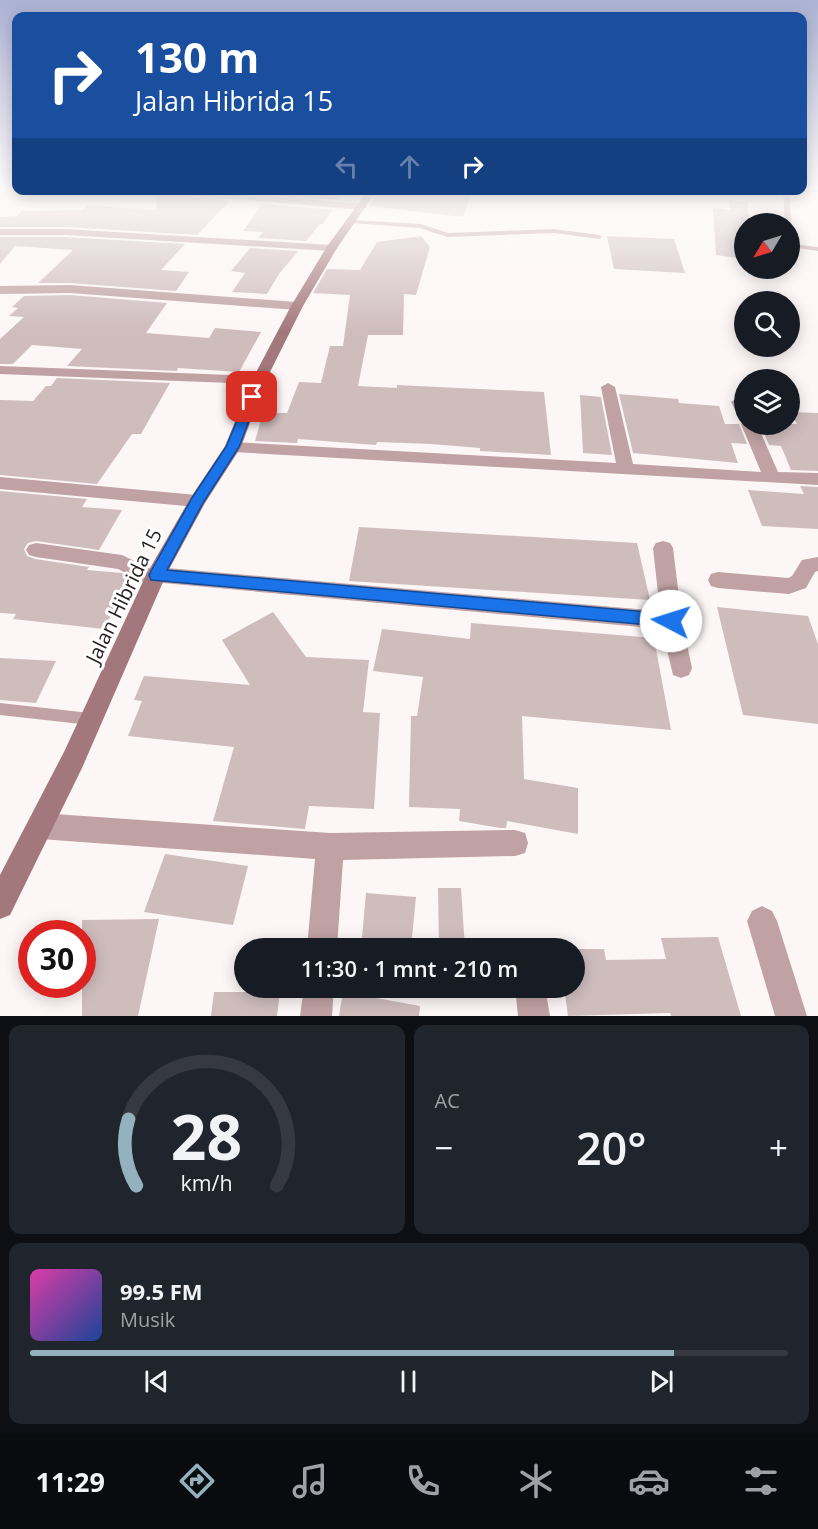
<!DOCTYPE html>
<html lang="id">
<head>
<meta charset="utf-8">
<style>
  body { margin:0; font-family:"Open Sans",sans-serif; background:#20242c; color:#f1f3f6; height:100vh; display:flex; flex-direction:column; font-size:22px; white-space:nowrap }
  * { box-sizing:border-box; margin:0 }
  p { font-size:20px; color:#9ea1a6 }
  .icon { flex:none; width:33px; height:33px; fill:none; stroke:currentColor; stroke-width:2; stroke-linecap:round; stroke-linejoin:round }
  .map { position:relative; height:1016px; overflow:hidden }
  .details { display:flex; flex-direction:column; gap:9px; padding:9px; background:#0d0f14; flex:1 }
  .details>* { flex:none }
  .hud { position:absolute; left:12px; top:12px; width:795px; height:183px; border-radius:12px; box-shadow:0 3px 15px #0003; background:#1a4fa0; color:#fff; overflow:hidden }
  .needle { width:39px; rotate:232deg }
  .fabs { position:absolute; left:734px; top:213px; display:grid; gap:12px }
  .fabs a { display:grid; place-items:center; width:66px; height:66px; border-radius:50%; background:#171b24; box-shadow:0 3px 15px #0003; font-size:30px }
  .speed { position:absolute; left:18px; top:920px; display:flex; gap:12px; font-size:30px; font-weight:700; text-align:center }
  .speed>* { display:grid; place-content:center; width:78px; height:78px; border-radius:50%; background:#171b24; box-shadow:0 3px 15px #0003; line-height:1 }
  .speed .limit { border:9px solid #d22; background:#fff; color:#111 }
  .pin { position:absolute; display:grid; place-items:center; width:51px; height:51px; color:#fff; margin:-26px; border-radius:12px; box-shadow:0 3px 9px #0006 }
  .me { position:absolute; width:66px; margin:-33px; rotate:275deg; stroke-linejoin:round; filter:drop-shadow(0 0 4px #0008) }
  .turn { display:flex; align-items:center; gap:21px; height:126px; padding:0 24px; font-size:27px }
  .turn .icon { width:78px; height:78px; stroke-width:2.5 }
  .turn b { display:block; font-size:42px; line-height:51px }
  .lanes { display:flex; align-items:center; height:57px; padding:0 24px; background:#0003; justify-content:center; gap:30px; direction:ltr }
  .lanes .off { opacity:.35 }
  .big { font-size:45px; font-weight:600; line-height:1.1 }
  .details .tile { flex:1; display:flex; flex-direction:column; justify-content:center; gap:9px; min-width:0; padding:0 21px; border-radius:12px; background:#20242c }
  .details .dial { align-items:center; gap:0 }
  .dial svg { height:156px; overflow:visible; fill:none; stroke:#363941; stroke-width:7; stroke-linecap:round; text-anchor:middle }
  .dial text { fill:#f1f3f6; stroke:none }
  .song { display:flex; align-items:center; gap:18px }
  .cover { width:72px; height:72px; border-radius:9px; background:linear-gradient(135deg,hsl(320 70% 55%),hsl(220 70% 35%)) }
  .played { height:6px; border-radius:3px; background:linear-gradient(90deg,#93b2bd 85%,#363941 85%) }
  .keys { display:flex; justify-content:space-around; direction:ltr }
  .heat { display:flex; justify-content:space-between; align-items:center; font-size:33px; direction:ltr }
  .details .tiles { flex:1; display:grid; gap:9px; grid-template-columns:1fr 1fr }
  .tile:last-child { grid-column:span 2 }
  .trip { position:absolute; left:234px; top:938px; width:351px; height:60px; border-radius:30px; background:#171b24; box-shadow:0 3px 15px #0003; font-weight:600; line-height:60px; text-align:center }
  .menu { display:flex; height:96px; justify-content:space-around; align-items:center; background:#090b0e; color:#9ea1a6 }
  .menu .icon { width:42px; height:42px }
  .menu .on { color:#93b2bd }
  .menu b { font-size:27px; color:#f1f3f6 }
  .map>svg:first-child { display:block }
  .building { fill:#cfbdbe }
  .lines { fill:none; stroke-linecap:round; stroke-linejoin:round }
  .lane { fill:#c0a2a4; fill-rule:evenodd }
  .street { fill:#c0a2a4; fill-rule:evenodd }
  .secondary { fill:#a3787c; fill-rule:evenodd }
  .route { fill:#1a73e8; stroke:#114b97; stroke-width:1.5 }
  .labels { text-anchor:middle; stroke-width:6; stroke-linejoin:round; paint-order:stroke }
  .street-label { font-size:20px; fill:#231d1d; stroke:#fff }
</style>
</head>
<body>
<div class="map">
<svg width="818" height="1016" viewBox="0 0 818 1016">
  <rect width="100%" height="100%" fill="#fdf6f6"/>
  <!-- building -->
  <path class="building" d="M157,190H184L185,195L189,197L230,201L197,235L65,227H0V217L17,216L21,211L82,210L88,205L156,210Z
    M271,190H344L338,200L268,194Z
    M379,190H473L463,217L369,206Z
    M729,200L747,202L750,224H744V259L716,255L713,208L730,210Z
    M262,204L332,210L323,224H320L306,241L258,238L263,232L243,231Z
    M421,236L430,247L416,295L404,294L403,335H368L358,386L397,388V385L544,392L551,455L480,451V448L431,444L377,442L376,445L298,439L297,443L255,441L263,413H287L299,382L321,383L330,346H343L350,295L313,293L327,269L360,270L377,242Z
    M607,236L674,239L685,273L614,269Z
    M0,237H65L185,244L161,270L189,272L176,291L70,283H38L73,250L15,246L0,264Z
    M250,248L298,251L279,274L267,294L232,292L245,273L231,271Z
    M70,295L167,303L146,333L209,338L215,328L261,332L239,372L178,368L177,371L67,366L82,349L32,345L13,364H0V339L24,317L9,316L18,308L12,307L24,296Z
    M57,378L170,383L141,434H132L97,484L0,475V400L33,401L46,386H51Z
    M619,394L678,399L679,403L719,406L725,424H739L747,444L731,443L738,463L633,453Z
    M580,395L601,397L612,455L583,453Z
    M791,412L818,413V471L791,470L781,446L769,445L760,424H797Z
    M800,486L818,487V529L762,526L748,490L804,494Z
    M0,491L87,499L82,507L122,510L99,550L36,541L28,543L24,549L27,556L35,559L89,567L87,570L122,573L130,578L104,629L13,619L16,614L0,613Z
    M359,527L637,543L650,600L349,581Z
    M717,607L808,616L818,644V724L743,715Z
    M273,612L306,657L369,660L363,712L380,713L374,809L309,806L305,829L213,821L234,747L128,736L142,701L134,700L144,676L250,685L222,640Z
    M471,623L654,638L671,730L522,716L524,779L578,788V834L507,821L506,828H500L459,821L460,809L409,807L411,716H417L423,677L373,671L382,629L470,639Z
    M0,658L56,661L36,703L0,700Z
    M165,854L248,866L233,925L144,912Z
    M438,888H461L465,948H439Z
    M366,893L416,897L411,948H361Z
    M159,919L138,1016H82V920Z
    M718,937L741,1016H671L670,1013L568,1016L564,987H574V949H604L606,960L666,959L661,938Z
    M214,992H280L277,1016H211Z
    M343,992L420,1006L419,1016H339Z"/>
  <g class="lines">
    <!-- lane -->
    <path class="lane" d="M802,189H818V193L800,191Z
      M783,190H789L791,224L789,226V224H785Z
      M352,220L421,224L448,233L554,229L599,235L602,237L599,239L554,233L447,237L420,228L350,223V221Z
      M789,234L792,236L793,244L818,247V251L789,247Z
      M0,703L90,713L95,714L97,719L95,724L90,725L0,715Z"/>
    <!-- street -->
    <path class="street" d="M186,190L362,204L367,207L362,210L190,195L187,194Z
      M0,229H65L332,245L338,248L332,251L65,235H0Z
      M70,285L297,302L303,306L297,310L70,293L0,294V286Z
      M0,366L259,376L266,380L259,384L0,374Z
      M608,383L615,387L633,464L761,472L741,424L744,420V424H757L778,472L818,473V485L233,452L227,451L225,447L227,443L233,442L616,463L601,387Z
      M739,397L744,399V418L739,416L731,402Z
      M0,477L197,495L203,497L206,501L203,505L197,507L0,489Z
      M663,541L670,543L673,548L682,621L692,668L689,675L681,678L673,675L662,629L163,583L155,588L118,569L36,557L29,555L26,550L29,545L36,543L122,555L151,569L156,567L660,611L653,548L656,543Z
      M818,557V571L815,572L806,588L789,594L718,588L711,586L708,580L711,574L718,572L788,578L792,576L802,560Z
      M40,813L330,833L515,830L525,833L528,843L525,853L515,856L343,860L337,948H307L315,859L40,839L31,835L27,826L31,817Z
      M762,906L772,911L777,921L807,1016H775L747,921L752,911Z
      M304,987H334L332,1016H300Z
      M515,987H545L550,1016H518Z"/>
    <!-- secondary -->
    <path class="secondary" d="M368,190H377L337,248L303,306L266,380L241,447L205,503L166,575L82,768L10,915L0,919V875L64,752L146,575L191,497L225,446L252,380L291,306L326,248Z"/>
  </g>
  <!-- sky -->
  <linearGradient id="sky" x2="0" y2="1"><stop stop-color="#acb2d4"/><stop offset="0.57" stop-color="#fefbfb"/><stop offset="1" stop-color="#fefbfb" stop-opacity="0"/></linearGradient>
  <rect width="818" height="331" fill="url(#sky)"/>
  <!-- route -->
  <path class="route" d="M252,393L258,397L239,447L203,503L167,570L671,614L676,616L679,621L676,625L671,627L151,580L149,575L151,571L192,498L226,447L247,397Z"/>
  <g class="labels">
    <!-- street labels -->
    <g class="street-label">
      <text transform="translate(124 596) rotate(-64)" y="7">Jalan Hibrida 15</text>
    </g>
  </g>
</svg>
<div class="fabs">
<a><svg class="needle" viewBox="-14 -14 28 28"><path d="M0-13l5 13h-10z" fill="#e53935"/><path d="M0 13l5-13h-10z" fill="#9ea1a6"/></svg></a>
<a><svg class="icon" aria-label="search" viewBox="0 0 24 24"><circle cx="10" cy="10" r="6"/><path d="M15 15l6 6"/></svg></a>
<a><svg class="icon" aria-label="layers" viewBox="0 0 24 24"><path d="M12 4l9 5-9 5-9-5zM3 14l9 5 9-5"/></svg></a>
</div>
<div class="speed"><div class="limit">30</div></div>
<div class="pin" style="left:252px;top:397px;background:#d93025"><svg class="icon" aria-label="arrive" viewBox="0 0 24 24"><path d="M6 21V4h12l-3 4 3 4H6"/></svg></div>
<svg class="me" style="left:671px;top:621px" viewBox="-20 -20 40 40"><circle r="19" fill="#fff"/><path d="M0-13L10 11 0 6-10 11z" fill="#1a73e8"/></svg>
<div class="trip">11:30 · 1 mnt · 210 m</div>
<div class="hud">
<div class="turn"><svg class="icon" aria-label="right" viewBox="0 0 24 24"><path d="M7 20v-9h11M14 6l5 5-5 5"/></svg><div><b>130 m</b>Jalan Hibrida 15</div></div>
<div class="lanes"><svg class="icon off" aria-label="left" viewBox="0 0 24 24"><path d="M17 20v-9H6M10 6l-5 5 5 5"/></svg><svg class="icon off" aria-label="ahead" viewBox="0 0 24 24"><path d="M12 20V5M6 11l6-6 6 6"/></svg><svg class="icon" aria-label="right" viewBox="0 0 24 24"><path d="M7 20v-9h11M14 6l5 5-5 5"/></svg></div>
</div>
</div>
<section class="details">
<div class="tiles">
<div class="tile dial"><svg viewBox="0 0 100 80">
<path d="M14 69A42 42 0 1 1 86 69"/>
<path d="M14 69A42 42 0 0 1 10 35" stroke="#93b2bd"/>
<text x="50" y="56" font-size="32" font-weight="700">28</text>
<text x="50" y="72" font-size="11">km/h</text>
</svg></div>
<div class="tile"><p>AC</p>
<div class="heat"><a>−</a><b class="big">20°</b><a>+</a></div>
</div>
<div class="tile">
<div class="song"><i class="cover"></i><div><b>99.5 FM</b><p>Musik</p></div></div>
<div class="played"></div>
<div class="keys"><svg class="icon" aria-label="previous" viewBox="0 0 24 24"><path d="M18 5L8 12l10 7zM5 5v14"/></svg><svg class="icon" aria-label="pause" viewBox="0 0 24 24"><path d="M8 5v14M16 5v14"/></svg><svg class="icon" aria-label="next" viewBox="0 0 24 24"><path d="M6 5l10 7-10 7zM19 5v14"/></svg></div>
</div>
</div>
</section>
<nav class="menu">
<b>11:29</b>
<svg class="icon on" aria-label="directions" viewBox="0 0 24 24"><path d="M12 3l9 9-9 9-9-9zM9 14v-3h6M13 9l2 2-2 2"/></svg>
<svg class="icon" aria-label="music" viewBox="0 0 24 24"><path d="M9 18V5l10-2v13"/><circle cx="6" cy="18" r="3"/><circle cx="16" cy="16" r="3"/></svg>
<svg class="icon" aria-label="phone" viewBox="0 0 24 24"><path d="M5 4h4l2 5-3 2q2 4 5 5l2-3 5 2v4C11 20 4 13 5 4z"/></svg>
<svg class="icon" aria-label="climate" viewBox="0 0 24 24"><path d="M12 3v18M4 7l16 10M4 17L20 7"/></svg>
<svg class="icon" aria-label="car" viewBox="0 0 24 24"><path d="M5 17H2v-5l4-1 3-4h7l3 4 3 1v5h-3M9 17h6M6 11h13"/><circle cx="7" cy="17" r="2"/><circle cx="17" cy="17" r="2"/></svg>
<svg class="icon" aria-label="filters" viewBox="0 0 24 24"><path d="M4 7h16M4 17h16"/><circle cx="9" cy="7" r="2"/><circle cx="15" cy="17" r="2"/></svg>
</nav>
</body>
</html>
